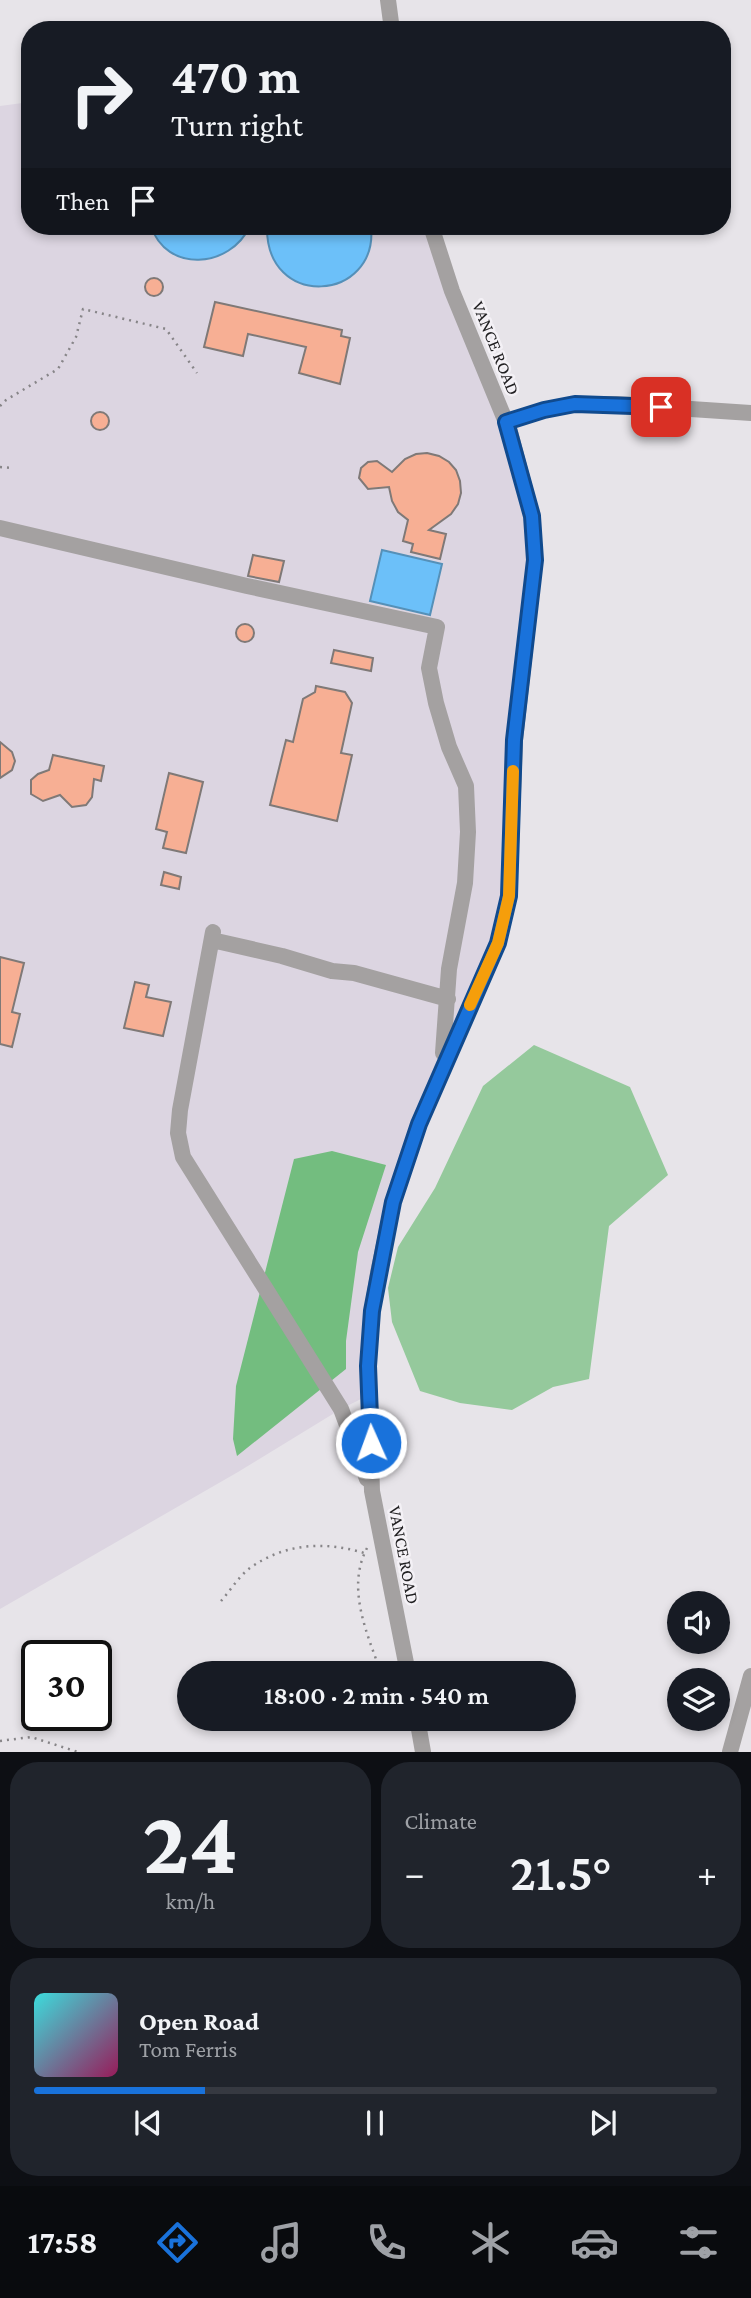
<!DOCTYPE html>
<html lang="en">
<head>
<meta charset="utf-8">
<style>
  body { margin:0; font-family:"Crimson Pro",serif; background:#20242c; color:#f1f3f6; height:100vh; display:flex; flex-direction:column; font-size:26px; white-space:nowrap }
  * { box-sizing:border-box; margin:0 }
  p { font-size:23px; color:#9ea1a6 }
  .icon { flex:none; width:38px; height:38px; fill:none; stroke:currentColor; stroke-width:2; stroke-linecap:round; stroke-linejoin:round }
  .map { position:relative; height:1752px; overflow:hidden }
  .panel { display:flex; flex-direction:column; gap:10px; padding:10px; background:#0d0f14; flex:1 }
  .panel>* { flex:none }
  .banner { position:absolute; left:21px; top:21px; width:710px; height:214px; border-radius:28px; box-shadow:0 4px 10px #0003; background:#171b24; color:#f1f3f6; overflow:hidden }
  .controls { position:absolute; left:667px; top:1591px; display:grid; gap:14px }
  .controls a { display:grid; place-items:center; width:63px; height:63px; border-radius:50%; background:#171b24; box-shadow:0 4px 10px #0003; font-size:35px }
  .speed { position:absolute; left:21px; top:1640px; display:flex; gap:14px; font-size:35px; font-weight:700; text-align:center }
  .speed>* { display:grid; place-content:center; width:91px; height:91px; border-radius:50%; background:#171b24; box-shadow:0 4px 10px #0003; line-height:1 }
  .speed .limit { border:4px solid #111; border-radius:10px; background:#fff; color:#111 }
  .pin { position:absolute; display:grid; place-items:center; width:60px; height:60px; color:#fff; margin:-30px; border-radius:14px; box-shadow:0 4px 10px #0006 }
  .me { position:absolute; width:77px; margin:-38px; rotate:358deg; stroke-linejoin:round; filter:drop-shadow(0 0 5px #0008) }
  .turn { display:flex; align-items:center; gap:24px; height:147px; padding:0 35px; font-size:32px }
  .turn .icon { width:91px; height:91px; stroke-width:2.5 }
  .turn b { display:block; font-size:49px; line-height:60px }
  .then { display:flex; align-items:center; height:66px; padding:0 35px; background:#0003; gap:14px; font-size:26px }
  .big { font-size:52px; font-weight:600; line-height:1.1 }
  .panel .card { flex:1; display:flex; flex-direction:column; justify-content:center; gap:10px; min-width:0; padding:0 24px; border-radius:28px; background:#20242c }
  .panel .dial { align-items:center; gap:0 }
  .dial b { font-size:91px; line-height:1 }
  .song { display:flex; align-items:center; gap:21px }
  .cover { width:84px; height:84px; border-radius:10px; background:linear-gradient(135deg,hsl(180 70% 55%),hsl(330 70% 35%)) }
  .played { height:7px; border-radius:4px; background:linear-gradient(90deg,#1972db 25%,#363941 25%) }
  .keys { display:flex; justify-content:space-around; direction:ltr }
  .heat { display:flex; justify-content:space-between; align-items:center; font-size:38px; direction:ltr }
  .panel .tiles { flex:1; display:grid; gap:10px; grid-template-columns:1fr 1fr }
  .card:last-child { grid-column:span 2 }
  .trip { position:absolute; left:177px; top:1661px; width:399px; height:70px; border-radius:35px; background:#171b24; box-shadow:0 4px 10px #0003; font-weight:600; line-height:70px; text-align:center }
  .tab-bar { display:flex; height:112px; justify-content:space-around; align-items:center; background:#090b0e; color:#9ea1a6 }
  .tab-bar .icon { width:49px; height:49px }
  .tab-bar .selected { color:#1972db }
  .tab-bar b { font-size:32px; color:#f1f3f6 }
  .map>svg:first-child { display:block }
  .built { fill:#dcd5e1 }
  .green { fill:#95c99c }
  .forest { fill:#73bd7f }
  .water { fill:#6cc0f9; stroke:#5590b8; stroke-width:2 }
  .building { fill:#f7af94; stroke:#7f7977; stroke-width:2 }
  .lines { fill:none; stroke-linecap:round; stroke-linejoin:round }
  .path { stroke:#878588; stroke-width:2.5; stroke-dasharray:2 5; stroke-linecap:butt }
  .minor { stroke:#a4a1a1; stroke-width:16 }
  .route-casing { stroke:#104a8e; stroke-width:18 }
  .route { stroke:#1972db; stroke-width:12 }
  .slow { stroke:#f59e0b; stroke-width:12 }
  .labels { text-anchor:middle; stroke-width:5; stroke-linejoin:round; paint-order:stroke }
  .street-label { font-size:18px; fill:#201f21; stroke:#f4f1f6 }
</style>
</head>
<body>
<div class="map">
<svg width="751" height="1752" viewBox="0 0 751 1752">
  <rect width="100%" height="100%" fill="#e7e4e9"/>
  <!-- built -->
  <path class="built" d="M30,102V226H431L532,516L509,896L393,1202L369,1395L341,1409L238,1472L0,1609V106Z"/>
  <!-- green -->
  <path class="green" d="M534,1045L630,1087L668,1175L609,1226L589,1379L553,1387L512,1410L460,1403L420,1391L392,1322L388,1288L398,1247L435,1188L483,1086Z"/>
  <!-- forest -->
  <path class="forest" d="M332,1151L386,1165L358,1252L346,1341V1369L237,1456L233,1439L236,1386L294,1159Z"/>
  <!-- water -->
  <path class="water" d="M151,226H250C230,269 166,273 151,226Z
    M267,226H371C379,302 265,311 267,226Z
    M382,550L442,564L430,615L370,601Z"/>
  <!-- building -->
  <path class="building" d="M145 287a9 9 0 1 1 18 0a9 9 0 1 1-18 0Z
    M215,302L342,330L341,336L350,338L340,384L299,373L306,347L248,334L243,356L204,347Z
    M91 421a9 9 0 1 1 18 0a9 9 0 1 1-18 0Z
    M427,453L439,456L449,462L456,470L460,481L461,493L458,504L451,514L429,530L446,534L440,559L411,552L413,544L403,541L408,520L398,512L392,501L389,487L368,489L359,478L361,468L368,462L377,461L392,472L405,459L416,454Z
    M253,555L284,561L279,582L248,576Z
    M236 633a9 9 0 1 1 18 0a9 9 0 1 1-18 0Z
    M334,650L373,658L371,671L331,663Z
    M316,686L345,692L352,703L341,753L352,755L337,821L270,805L286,740L293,742L303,699L315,692Z
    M0,742L12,752L15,761L12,770L0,778Z
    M53,755L104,766L101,781L94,779L92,797L86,805L72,807L60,795L43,801L31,794V780L38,774L49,770Z
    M169,773L203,782L186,853L163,848L167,832L156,829Z
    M164,872L181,877L179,889L161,885Z
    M0,957L24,963L12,1012L20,1014L12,1047L0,1044Z
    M135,982L149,985L146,997L171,1002L163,1036L124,1028Z"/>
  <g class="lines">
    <!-- path -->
    <path class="path" d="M0,406L6,400L58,369L76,337L83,309L166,329L197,373
      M0,467L13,468
      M367,1548C346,1588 367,1633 381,1673
      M221,1601C230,1591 239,1576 250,1568C285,1543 325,1541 364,1553
      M0,1741L31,1737L78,1752"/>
    <!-- minor -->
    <path class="minor" d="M388,0L392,30
      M506,422L544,410L575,404H616L751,413
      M0,528L247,586L437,627L429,668L436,703L449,747L466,786L468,832L465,883L449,969L443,1053
      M213,932L180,1110L178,1133L183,1157L341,1409L367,1479
      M212,940L282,956L332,971L354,973L448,999
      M408,1673L372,1491L368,1366L372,1311L378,1273L393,1202L419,1124L498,943L509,896L515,740L535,560L532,516L510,432L452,291L431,226
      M417,1718L423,1752
      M730,1752L751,1676"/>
  </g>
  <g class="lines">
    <defs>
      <path id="route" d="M371,1443L368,1366L372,1311L393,1202L419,1124L498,943L509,896L514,740L535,560L532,516L506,422L544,410L575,404L661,407"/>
    </defs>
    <!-- route casing -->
    <use href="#route" class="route-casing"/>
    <!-- route -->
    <use href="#route" class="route"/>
    <!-- slow -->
    <path class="slow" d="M470,1005L498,943L509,896L513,771"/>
  </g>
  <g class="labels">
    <!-- street labels -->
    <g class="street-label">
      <text transform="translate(496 348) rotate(68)" y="6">VANCE ROAD</text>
      <text transform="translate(404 1555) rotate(79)" y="6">VANCE ROAD</text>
    </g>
  </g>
</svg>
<div class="controls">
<a><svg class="icon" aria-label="sound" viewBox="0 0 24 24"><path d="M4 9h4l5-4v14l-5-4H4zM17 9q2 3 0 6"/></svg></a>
<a><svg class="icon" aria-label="layers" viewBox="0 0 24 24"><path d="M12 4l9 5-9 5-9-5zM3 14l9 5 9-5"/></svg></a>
</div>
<div class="speed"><div class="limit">30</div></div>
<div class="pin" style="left:661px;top:407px;background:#d93025"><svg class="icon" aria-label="arrive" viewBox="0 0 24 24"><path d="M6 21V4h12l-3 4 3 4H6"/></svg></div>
<svg class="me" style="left:371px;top:1443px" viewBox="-20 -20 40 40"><circle r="17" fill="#1972db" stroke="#fff" stroke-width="3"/><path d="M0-11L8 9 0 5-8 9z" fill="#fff"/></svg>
<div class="trip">18:00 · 2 min · 540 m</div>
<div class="banner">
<div class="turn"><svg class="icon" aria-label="right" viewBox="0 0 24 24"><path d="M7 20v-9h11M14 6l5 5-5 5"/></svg><div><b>470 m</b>Turn right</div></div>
<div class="then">Then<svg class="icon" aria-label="arrive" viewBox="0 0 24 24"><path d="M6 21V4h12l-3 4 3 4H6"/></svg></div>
</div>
</div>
<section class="panel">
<div class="tiles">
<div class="card dial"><b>24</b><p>km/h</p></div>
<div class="card"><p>Climate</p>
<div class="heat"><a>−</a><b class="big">21.5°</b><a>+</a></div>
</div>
<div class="card">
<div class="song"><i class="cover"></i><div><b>Open Road</b><p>Tom Ferris</p></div></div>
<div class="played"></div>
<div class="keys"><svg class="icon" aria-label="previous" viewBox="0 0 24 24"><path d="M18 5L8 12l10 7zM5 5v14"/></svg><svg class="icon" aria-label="pause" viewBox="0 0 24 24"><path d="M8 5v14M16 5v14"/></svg><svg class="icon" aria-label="next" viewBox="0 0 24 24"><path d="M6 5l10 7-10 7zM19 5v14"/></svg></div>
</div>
</div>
</section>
<nav class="tab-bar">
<b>17:58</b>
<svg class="icon selected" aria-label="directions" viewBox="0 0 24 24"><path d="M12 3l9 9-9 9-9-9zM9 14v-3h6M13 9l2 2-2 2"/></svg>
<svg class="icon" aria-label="music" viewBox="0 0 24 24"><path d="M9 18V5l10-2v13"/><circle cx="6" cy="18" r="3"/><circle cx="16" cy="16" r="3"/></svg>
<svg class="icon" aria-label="phone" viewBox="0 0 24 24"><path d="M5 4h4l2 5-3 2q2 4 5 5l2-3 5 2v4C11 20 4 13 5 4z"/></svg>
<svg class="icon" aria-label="climate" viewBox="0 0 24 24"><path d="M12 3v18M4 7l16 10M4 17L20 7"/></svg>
<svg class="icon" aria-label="car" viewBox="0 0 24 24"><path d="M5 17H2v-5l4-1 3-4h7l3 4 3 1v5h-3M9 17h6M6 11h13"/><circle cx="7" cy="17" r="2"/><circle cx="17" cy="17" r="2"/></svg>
<svg class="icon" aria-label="filters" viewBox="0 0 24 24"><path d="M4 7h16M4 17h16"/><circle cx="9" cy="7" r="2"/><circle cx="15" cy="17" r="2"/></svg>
</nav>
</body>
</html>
